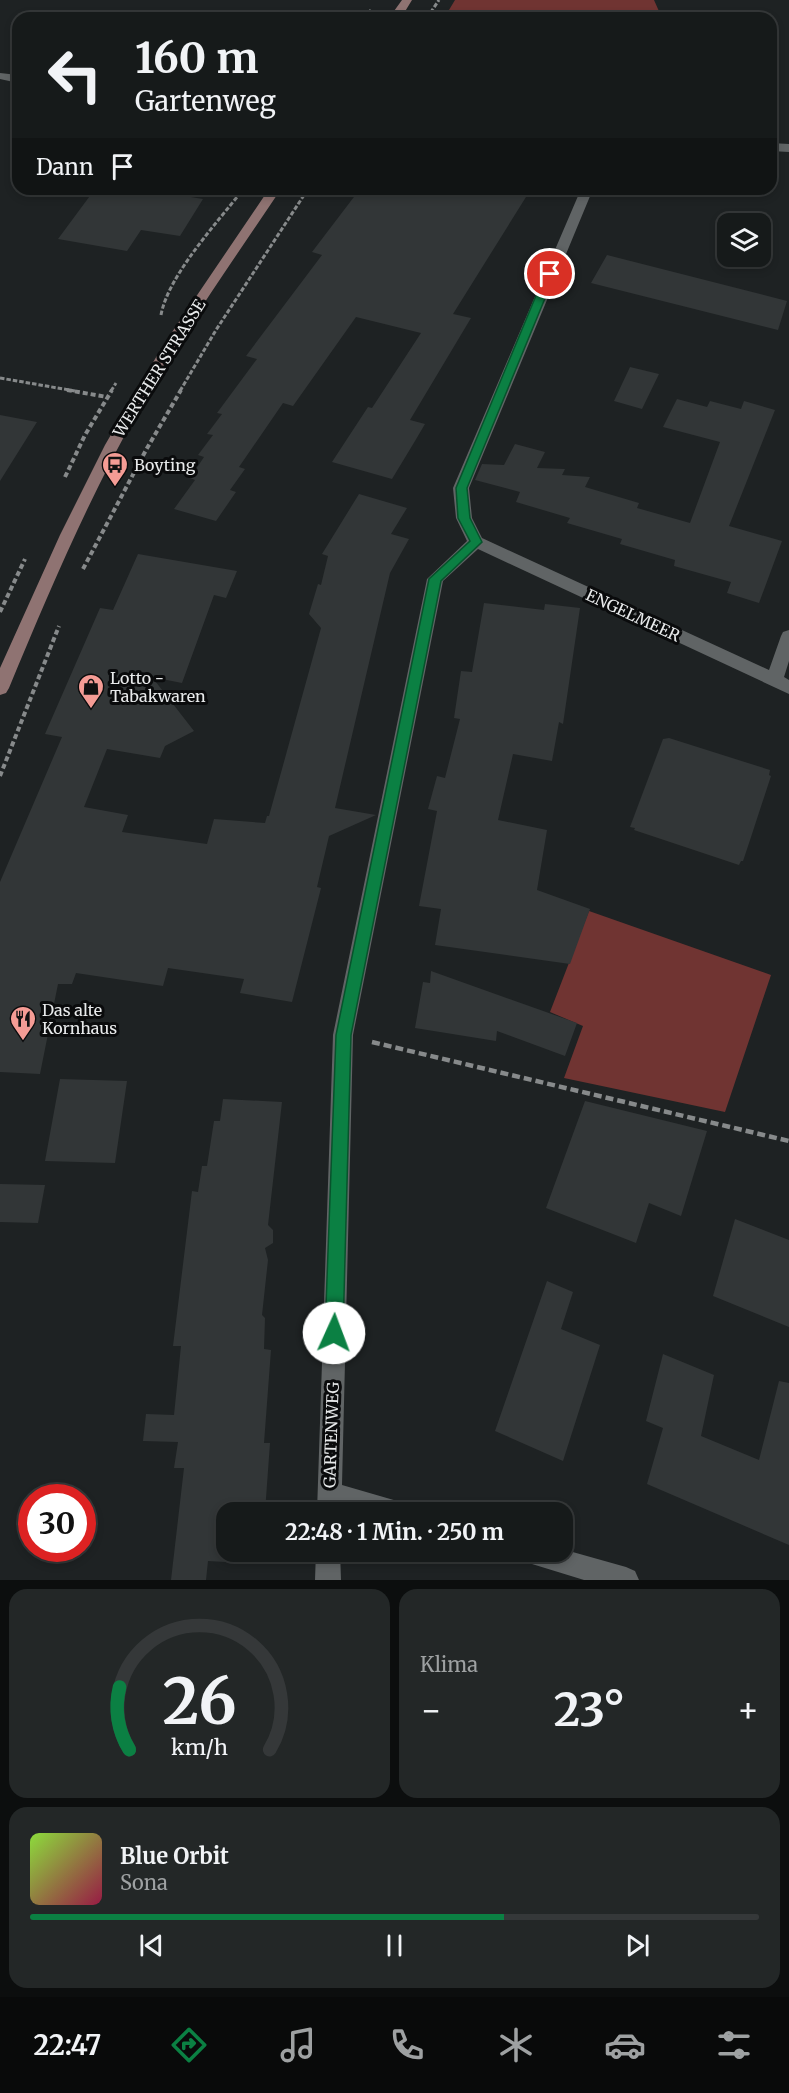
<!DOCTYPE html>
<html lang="de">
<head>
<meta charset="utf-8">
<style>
  body { margin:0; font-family:Merriweather,serif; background:#232727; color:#f1f3f6; height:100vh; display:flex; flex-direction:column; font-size:22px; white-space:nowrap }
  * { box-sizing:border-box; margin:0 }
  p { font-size:20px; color:#9ea1a2 }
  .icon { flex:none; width:33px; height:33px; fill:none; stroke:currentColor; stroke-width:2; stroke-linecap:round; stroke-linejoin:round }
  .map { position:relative; height:1580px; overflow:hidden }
  .details { display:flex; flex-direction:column; gap:9px; padding:9px; background:#0c0e0e; flex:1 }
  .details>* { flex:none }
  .guide { position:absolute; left:12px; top:12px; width:765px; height:183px; border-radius:18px; box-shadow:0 3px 9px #0003,0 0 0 2px #353839; background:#161a1a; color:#f1f3f6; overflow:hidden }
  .controls { position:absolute; left:717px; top:213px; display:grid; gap:12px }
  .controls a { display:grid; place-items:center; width:54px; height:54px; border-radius:12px; background:#161a1a; box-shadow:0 3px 9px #0003,0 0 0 2px #353839; font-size:30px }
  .speed { position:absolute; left:18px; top:1484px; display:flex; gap:12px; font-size:30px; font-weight:700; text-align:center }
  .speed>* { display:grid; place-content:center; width:78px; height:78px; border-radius:50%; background:#161a1a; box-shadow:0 3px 9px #0003,0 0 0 2px #353839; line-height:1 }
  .speed .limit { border:9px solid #d22; background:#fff; color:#111 }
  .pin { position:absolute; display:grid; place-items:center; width:51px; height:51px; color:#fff; margin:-26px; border:3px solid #fff; border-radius:50%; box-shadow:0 2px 6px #0007 }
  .me { position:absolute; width:66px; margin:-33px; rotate:2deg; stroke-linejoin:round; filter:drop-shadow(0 0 4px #0008) }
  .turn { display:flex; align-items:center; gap:21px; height:126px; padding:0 24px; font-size:27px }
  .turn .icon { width:78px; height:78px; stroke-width:2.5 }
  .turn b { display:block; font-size:42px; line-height:51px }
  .then { display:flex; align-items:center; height:57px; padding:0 24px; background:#0003; gap:12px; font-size:22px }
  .big { font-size:45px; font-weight:700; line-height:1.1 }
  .details .card { flex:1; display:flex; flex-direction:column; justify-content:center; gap:9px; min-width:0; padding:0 21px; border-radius:18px; background:#232727 }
  .details .dial { align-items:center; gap:0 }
  .dial svg { height:156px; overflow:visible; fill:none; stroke:#353839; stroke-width:7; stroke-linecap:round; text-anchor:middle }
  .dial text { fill:#f1f3f6; stroke:none }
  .song { display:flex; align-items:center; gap:18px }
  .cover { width:72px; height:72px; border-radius:9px; background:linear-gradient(135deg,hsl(90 70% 55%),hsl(340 70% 35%)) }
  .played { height:6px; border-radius:3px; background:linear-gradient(90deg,#0b8043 65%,#353839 65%) }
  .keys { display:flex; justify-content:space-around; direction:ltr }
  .heat { display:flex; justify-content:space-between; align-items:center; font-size:33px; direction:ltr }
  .details .tiles { flex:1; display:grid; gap:9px; grid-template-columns:1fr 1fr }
  .card:last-child { grid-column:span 2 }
  .trip { position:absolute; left:216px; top:1502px; width:357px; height:60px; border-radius:18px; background:#161a1a; box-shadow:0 3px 9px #0003,0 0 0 2px #353839; font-weight:700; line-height:60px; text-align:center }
  .menu { display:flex; height:96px; justify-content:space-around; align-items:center; background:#090a0a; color:#9ea1a2 }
  .menu .icon { width:42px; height:42px }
  .menu .active { color:#0b8043 }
  .menu b { font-size:27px; color:#f1f3f6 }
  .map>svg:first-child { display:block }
  .green { fill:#703432 }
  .building { fill:#323637 }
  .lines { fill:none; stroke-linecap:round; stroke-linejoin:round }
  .path-far2 { stroke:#878a8b; stroke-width:3; stroke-dasharray:4.5 2; stroke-linecap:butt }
  .path-far1 { stroke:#878a8b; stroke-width:4; stroke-dasharray:5 3; stroke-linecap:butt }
  .path { stroke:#878a8b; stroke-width:4.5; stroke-dasharray:8 4; stroke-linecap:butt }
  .street { fill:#606465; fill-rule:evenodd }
  .secondary { fill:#8f7372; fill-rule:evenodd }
  .route { fill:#0b8043; stroke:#07532c; stroke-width:1.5 }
  .labels { text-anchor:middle; stroke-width:6; stroke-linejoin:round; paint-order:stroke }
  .street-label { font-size:16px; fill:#e8eaeb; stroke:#0a0b0c }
  .poi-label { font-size:16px; fill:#e8eaeb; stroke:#0a0b0c; text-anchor:start }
</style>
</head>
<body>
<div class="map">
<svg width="789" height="1580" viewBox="0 0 789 1580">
  <rect width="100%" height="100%" fill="#1e2223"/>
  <!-- green -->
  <path class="green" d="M455,0H654L662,18H530L446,15Z
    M589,911L771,975L725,1112L564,1078L583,1026L550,1012Z"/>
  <!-- building -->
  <path class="building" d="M95,189H143L203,199L180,236L141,230L127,251L58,239Z
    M360,189H531L453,314L471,318L410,420L425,424L415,441L392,479L332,462L368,407L372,408L421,333L356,317L293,406L283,403L239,467L245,469L230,490L236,492L216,521L174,509L195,480L190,478L204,457L198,455L213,435L207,434L222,414L217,413L257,359L246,356L322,255L312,252Z
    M607,255L787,301L778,330L591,283Z
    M630,367L659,374L642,409L614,401Z
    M677,399L707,407L710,401L741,409L744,401L775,410L729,526L782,541L759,603L727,593L731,582L674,566L675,560L620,544L622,539L567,523L570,518L516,502L520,492L475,480L482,464L504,465L515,444L545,452L537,468L565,469L562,475L590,477L585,487L639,503L637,508L690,523L720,442L663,427Z
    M0,415L37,422L0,481Z
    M359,494L407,508L391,534L409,539L390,573L335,808L376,815L329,836L317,887L321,888L292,1002L240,993L244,979L168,968L163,986L76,973L72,984H58L40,1074L0,1072V882L62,737L45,734L100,608L113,610L138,554L237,571L226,598L214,595L182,683L152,677L194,731L165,746L160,758L107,749L84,807L128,815L122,832L207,844L214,819L265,823L267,816H269L321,628L309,614L318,584L321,585L328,556L322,554Z
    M484,603L544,610L545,604L580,608L563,724L559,722L552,761L513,754L498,820L547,830L537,890L590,909L570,964L435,945L441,909L419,906L437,811L428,809L437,776L445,778L460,719L454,718L461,671L472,672Z
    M669,738L770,770L769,775L771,776L752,834L743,861H741L739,865L634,830L635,828L630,827L663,739Z
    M431,971L577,1023L565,1056L497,1031L496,1041L415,1028L423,982L430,983Z
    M60,1079L127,1081L115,1163L45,1161Z
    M223,1099L282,1102L268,1225L273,1230V1243L265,1248L268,1260L262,1315L265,1318L264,1349L271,1350L264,1443H270L265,1512H226V1551H261L260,1564L208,1561L206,1580H171L184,1468H174L178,1442L143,1441L146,1414L174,1415L181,1346H173L192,1191L198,1192L202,1166H207L214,1121H220Z
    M585,1101L707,1131L681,1216L649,1203L636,1243L546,1208Z
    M0,1184L45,1185L38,1223L0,1222Z
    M735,1219L789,1240V1327L713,1296Z
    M547,1281L573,1292L561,1329L600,1345L563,1461L495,1431Z
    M663,1354L714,1375L701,1436L759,1460L779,1381L789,1383V1545L647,1484L663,1428L646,1421Z"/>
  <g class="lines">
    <!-- path-far2 -->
    <path class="path-far2" d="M365,18L371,10
      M427,18L439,0
      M161,315C168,276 216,224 241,192
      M0,378L75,391
      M111,391L116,383
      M180,391L216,330L308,189"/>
    <!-- path-far1 -->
    <path class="path-far1" d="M67,390L107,397
      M65,477L85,435L112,390
      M83,569L146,450L181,390
      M0,612L25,559
      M0,776L59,626"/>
    <!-- path -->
    <path class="path" d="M372,1042L789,1141"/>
    <!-- street -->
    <path class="street" d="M0,73L18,75V83L0,79Z
      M771,143L789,144V152L771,151Z
      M581,189H593L469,488L472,518L482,538L769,670L781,636L783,632L789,630V661L784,677L789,680V694L478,549L443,581L353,1035L342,1485L404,1503L407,1512H353L341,1509V1512H317L333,1035L427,579L467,541L456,518L453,488Z
      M562,1549L626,1567L635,1571L639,1580H584L519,1560L516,1551H562Z
      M316,1551H340L341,1580H315Z"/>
    <!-- secondary -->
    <path class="secondary" d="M402,0H412L401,18H389Z
      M269,189H281C232,262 181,334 138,411C88,500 48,594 9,688L6,693L0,695V668L60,535L105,445L162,347Z"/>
  </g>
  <!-- route -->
  <path class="route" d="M550,271L555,274L467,488L470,518L482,542L441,581L351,1035L343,1333L340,1339L334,1341L328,1339L325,1333L336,1035L429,579L470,541L458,518L456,488L545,274Z"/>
  <!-- icons -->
  <defs>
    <symbol id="bus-pin" viewBox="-11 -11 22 30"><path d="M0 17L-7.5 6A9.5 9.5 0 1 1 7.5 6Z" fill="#f59c95" stroke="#0a0b0c"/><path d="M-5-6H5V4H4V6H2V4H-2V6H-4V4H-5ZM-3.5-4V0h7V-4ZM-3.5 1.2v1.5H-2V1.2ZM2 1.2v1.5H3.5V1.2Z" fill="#111"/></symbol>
    <symbol id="shop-pin" viewBox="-11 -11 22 30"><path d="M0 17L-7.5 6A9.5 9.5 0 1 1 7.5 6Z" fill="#f59c95" stroke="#0a0b0c"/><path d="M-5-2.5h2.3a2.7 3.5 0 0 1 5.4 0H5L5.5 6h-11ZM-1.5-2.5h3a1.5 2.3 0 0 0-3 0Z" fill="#111"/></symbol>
    <symbol id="restaurant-pin" viewBox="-11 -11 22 30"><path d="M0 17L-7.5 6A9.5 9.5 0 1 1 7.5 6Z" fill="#f59c95" stroke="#0a0b0c"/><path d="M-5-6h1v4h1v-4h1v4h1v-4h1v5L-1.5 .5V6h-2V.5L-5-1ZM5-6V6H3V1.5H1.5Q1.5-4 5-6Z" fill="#111"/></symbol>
  </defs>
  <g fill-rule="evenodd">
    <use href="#bus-pin" x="100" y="450" width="30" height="40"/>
    <use href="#shop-pin" x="76" y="672" width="30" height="40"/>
    <use href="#restaurant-pin" x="8" y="1004" width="30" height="40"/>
  </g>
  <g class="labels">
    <!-- street labels -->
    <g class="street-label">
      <text transform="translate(159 368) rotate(-58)" y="6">WERTHER STRASSE</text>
      <text transform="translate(633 615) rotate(25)" y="6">ENGELMEER</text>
      <text transform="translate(331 1435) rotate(-88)" y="6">GARTENWEG</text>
    </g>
    <!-- poi labels -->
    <g class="poi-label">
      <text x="134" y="471">Boyting</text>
      <text x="110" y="684">Lotto -<tspan x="110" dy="18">Tabakwaren</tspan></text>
      <text x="42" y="1016">Das alte<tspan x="42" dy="18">Kornhaus</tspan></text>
    </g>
  </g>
</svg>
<div class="controls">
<a><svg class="icon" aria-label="layers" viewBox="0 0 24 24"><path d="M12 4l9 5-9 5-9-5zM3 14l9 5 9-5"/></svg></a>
</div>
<div class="speed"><div class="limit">30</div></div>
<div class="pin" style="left:550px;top:274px;background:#d93025"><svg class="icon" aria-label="arrive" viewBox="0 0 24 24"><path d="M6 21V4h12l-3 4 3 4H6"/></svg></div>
<svg class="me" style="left:334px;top:1333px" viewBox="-20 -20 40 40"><circle r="19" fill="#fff"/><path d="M0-13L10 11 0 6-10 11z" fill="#0b8043"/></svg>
<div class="trip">22:48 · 1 Min. · 250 m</div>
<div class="guide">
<div class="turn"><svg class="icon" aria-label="left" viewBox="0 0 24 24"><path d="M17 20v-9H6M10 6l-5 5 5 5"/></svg><div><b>160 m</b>Gartenweg</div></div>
<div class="then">Dann<svg class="icon" aria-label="arrive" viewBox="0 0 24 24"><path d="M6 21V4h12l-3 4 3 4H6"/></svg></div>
</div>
</div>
<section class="details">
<div class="tiles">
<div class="card dial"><svg viewBox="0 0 100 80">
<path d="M14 69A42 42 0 1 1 86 69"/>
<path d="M14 69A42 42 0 0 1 9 37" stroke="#0b8043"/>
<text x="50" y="56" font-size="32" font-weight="700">26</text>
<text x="50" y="72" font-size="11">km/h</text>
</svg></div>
<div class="card"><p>Klima</p>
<div class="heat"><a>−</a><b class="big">23°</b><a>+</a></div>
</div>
<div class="card">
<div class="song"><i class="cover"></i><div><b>Blue Orbit</b><p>Sona</p></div></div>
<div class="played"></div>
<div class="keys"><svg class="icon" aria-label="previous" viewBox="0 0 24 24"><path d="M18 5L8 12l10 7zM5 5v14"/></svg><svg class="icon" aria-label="pause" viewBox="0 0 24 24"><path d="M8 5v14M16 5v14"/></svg><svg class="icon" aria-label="next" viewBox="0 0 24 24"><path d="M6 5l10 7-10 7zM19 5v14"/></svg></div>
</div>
</div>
</section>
<nav class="menu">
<b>22:47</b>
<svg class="icon active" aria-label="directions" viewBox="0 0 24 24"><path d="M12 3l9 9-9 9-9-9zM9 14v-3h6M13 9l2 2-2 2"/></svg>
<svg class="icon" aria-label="music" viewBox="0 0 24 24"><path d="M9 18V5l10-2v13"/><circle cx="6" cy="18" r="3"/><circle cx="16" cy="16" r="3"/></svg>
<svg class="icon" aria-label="phone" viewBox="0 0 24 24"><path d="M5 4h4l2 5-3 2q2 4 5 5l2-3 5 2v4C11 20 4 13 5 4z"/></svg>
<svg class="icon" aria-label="climate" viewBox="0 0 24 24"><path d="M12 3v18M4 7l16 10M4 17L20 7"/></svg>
<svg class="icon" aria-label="car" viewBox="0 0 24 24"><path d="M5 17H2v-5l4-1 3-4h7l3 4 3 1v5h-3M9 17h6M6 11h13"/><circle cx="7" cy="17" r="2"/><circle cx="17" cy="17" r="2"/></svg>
<svg class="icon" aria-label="filters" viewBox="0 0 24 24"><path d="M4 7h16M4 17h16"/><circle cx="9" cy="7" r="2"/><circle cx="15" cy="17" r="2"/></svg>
</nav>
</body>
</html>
